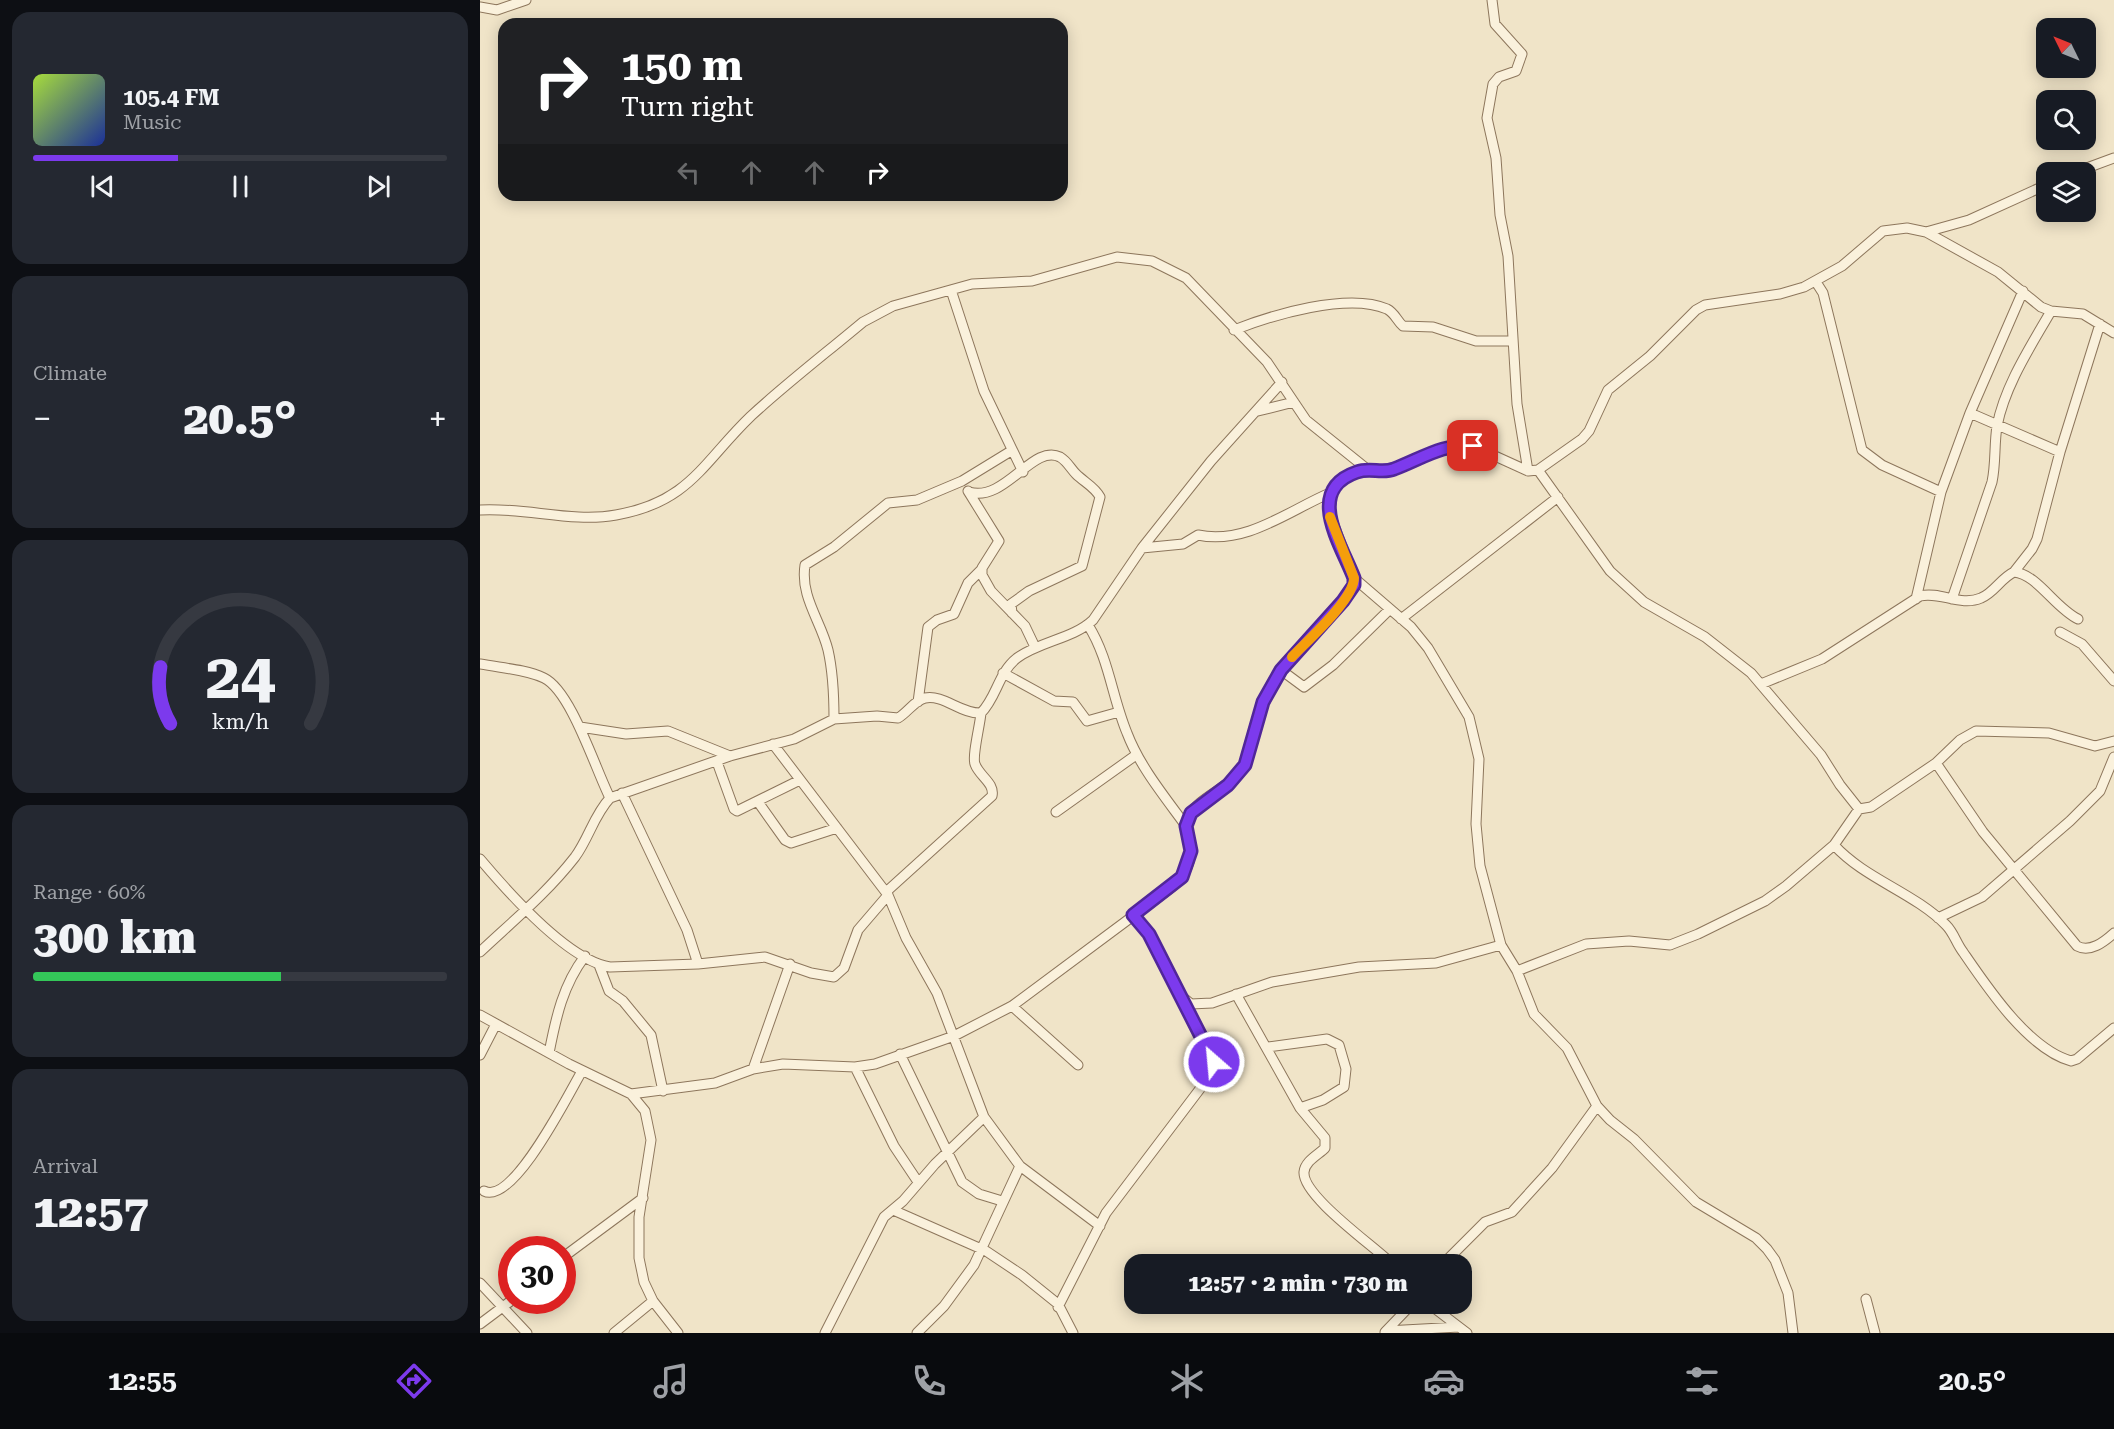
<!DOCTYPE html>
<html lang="en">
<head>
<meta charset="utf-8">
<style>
  body { margin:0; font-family:"Roboto Serif",serif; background:#242831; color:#f1f3f6; height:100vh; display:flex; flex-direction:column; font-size:22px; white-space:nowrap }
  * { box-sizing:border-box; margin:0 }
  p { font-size:20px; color:#9ea1a6 }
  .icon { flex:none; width:33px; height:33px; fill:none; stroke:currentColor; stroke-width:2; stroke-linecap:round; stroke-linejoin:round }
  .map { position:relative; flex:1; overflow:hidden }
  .drawer { display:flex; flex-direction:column; gap:12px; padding:12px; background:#0d0f14; width:480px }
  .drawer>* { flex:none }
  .banner { position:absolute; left:18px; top:18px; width:570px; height:183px; border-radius:18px; box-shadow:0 3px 15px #0003; background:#202124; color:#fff; overflow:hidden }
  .needle { width:39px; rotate:313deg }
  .controls { position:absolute; left:1556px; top:18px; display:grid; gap:12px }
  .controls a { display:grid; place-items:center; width:60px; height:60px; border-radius:12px; background:#171b24; box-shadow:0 3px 15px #0003; font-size:30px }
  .speed { position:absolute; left:18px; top:1236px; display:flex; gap:12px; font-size:30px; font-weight:700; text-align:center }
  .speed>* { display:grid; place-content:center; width:78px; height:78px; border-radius:50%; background:#171b24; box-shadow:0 3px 15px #0003; line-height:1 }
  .speed .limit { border:9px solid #d22; background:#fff; color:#111 }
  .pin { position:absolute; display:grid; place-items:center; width:51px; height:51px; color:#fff; margin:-26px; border-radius:12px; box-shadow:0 3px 9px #0006 }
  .me { position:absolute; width:66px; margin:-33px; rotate:333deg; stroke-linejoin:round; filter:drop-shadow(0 0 4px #0008) }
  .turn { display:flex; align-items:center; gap:21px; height:126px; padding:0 24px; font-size:27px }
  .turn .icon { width:78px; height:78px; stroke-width:2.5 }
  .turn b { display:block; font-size:42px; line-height:51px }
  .lanes { display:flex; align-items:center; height:57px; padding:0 24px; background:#0003; justify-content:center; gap:30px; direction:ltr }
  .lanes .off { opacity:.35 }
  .big { font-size:45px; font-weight:800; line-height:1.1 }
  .drawer .card { flex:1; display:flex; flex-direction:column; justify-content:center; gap:9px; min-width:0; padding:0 21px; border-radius:18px; background:#242831 }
  .drawer .dial { align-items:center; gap:0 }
  .dial svg { height:156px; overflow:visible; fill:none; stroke:#363941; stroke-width:7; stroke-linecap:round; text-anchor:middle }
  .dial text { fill:#f1f3f6; stroke:none }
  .song { display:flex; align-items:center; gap:18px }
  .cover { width:72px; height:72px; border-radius:9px; background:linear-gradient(135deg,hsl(80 70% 55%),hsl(230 70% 35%)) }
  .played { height:6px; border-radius:3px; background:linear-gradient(90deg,#7c3aed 35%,#363941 35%) }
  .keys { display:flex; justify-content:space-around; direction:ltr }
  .heat { display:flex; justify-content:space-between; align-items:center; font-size:33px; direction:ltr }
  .charge { height:9px; border-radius:4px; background:linear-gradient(90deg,#34c759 60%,#363941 0) }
  .trip { position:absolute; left:644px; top:1254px; width:348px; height:60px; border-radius:18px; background:#171b24; box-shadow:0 3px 15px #0003; font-weight:800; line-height:60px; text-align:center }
  .menu { display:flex; height:96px; justify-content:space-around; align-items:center; background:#090b0e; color:#9ea1a6 }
  .menu .icon { width:42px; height:42px }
  .menu .selected { color:#7c3aed }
  .menu b { font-size:27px; color:#f1f3f6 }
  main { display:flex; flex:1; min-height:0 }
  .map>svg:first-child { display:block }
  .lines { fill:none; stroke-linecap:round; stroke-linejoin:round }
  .minor-casing { stroke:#8d765c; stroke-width:11 }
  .minor { stroke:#faf1dc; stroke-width:9 }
  .route-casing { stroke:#51269a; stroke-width:15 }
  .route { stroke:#7c3aed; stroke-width:10 }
  .slow { stroke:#f59e0b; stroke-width:10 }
</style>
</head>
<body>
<main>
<section class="drawer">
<div class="card">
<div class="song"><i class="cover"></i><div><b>105.4 FM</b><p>Music</p></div></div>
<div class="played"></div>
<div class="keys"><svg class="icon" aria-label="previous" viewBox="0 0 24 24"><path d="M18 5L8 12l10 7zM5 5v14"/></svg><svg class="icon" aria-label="pause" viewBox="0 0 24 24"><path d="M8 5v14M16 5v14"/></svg><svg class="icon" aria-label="next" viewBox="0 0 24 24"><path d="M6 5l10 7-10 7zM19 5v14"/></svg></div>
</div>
<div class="card"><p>Climate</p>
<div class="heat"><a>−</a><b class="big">20.5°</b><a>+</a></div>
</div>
<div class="card dial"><svg viewBox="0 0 100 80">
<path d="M14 69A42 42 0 1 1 86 69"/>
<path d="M14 69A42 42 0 0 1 9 40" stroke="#7c3aed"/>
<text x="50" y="56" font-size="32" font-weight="700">24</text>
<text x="50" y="72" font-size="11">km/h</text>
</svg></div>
<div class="card"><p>Range · 60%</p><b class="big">300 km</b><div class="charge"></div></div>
<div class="card"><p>Arrival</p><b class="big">12:57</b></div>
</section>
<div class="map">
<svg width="1634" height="1333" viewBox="0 0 1634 1333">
  <rect width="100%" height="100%" fill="#f0e4c8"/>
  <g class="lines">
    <defs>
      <path id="minor" d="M1012,0L1015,24L1042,54L1036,71L1019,77L1013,84L1007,118L1016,158L1020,215L1028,256L1037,404L1048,471
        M0,7L17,10L46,0
        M1596,172L1634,158
        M1446,232L1489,220L1566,185
        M1336,282L1343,293L1382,450L1402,465L1461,492
        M471,290L504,391L543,472
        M754,330C792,315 868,292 907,309C915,313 917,321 923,326L953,327L996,341H1032
        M778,411L814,402
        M1490,413L1580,452
        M1058,470L1130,571L1164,602L1225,637L1271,673L1341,755L1360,785L1379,809L1391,807L1456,763L1480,740L1496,731L1569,733L1615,746L1634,741
        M488,491L519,541L502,568V575L511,591L545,626L555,647
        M489,492C525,503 553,443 580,457C587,461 591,469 596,474C604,482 615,487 620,497L602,566L549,591L531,604L532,613
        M0,510C45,507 92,523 136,515C210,502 223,462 271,416C307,383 346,353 383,322L413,306L492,284L552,281L637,257L672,261L706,278L787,362L826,420L887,469
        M662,548L703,544L718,535C766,545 808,511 850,493
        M1534,572L1552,549L1557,539L1580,452L1620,324
        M874,578L931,627L948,648L989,717L999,759L996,824L1000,866L1021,945L1037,971L1054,1014L1087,1048L1117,1106L1130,1120L1154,1139L1216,1202L1276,1238L1287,1249L1295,1260L1308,1293L1313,1333
        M1436,599L1461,492L1490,413L1543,291
        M1472,599L1512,482C1516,463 1514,445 1517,426C1525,385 1551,346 1571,311
        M921,619L1078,497
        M608,625C629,658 632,697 647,733C660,767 685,797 706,826
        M1580,632L1602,644L1634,681
        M0,664C20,668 45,669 64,678C91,691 115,768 130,798
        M801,670L824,687L853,665L909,610
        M523,673L574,701L593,702L607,721L639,712
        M1281,684L1342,659L1440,596C1461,591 1480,607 1501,598C1514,593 1521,578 1534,572C1557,574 1575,608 1598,619
        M438,702L448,627L457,620L474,614L488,583L502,569
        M354,719C354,696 353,672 348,650C341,621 320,597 325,565L354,547L408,503L437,500L482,481L531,451
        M100,727L146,734L188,731L250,756
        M293,744L408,895L426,938L457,993L504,1117L540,1166L494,1265L464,1306L437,1333
        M237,762L254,809L257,811L320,780
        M1456,763L1503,832L1597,946C1610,953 1624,942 1634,933
        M142,793L207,930L218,964
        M278,802L305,840L311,843L357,828
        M576,812L656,755
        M1354,845C1385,879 1433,892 1466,925C1474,933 1476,943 1483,952C1507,987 1548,1049 1591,1061L1597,1059L1634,1028
        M0,859C27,891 88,960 130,967L218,964L285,957L331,973L354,977L364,968L378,930L408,895
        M406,892L512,796C515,783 499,776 495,764C492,756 500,725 501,713
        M653,915L669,934L700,995L711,1004L732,1003L792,982L879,967L956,963L1021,945
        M1458,918L1502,897L1590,821L1620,791L1634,757
        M0,952C33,921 67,893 95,857C109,838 114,815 130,798L250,756L314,739L354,719L397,716L418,718C427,713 435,700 445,698C463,694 481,714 501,713C517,697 518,673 537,658C560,641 593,639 613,620L662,548L731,461L802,382
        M119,965L129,991L143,1001L171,1035L183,1091
        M1037,971L1106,944L1149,941L1190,945L1218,934L1285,901L1306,886L1354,845L1379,809
        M756,994L820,1108L845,1138V1148C838,1155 825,1161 824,1172C822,1196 894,1246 912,1264
        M532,1006L598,1065
        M0,1015L89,1064L151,1094L165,1111L171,1140L159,1217V1258L164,1282L173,1301L198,1333
        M788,1047L847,1039L859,1045L866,1069L864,1087L843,1100L820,1108
        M69,1053C76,1017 83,985 105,956
        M420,1054L482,1182L499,1194L522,1201
        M0,1055L16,1024
        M375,1067L414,1146L438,1182
        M273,1069L310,964
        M151,1094L235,1083L273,1069L303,1064L375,1067L395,1064L474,1036L532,1006L692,887C728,853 697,841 709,816C720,795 754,787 766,763C771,754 771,742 773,732C779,711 788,687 801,670C816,649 874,601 874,578L848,509L850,493L866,476L887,469L912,470L966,447L978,445L993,446L1048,471L1058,470L1102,439L1109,431L1128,390L1170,356L1216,310L1225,305L1300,294L1324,287L1362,266L1403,231L1427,228L1446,232L1518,272L1561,307L1571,311L1603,314L1634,333
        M540,1166L620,1226
        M4,1191C33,1206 89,1093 102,1071
        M413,1210L506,1251L542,1275L578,1304L593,1333
        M82,1258L163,1198
        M963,1264L1005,1222L1032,1212L1072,1168L1117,1106
        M0,1283L47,1333
        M1386,1299L1395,1333
        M949,1304L987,1333
        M578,1307L626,1213L732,1073V1058L705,1001
        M0,1324L32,1300
        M906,1331L979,1327
        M905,1332L932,1304
        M134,1333L173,1301
        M345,1333L404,1217L423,1201L455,1164L504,1117"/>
    </defs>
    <!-- minor casing -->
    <use href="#minor" class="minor-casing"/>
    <!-- minor -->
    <use href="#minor" class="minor"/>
  </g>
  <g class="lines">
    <defs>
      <path id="route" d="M734,1062L669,934L653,915L702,877L711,851L706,826L711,813L748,785L765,765L783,702L801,670L863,601L874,585V578C861,544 824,490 877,472C890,467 902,474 914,469C941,459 963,443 993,446"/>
    </defs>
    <!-- route casing -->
    <use href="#route" class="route-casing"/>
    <!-- route -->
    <use href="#route" class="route"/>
    <!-- slow -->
    <path class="slow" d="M812,657C827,641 874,599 874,578L850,517"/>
  </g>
</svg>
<div class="controls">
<a><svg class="needle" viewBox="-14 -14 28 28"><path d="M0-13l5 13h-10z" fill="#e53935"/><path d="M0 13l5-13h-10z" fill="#9ea1a6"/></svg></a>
<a><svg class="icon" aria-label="search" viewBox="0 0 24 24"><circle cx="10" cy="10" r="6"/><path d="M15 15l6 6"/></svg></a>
<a><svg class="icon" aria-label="layers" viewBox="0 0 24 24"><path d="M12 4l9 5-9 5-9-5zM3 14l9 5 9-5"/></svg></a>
</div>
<div class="speed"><div class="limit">30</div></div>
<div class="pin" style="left:993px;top:446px;background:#d93025"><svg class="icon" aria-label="arrive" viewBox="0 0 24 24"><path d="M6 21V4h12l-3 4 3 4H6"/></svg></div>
<svg class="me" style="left:734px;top:1062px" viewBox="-20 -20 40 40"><circle r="17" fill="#7c3aed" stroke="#fff" stroke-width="3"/><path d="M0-11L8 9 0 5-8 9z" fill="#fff"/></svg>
<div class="trip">12:57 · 2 min · 730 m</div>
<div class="banner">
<div class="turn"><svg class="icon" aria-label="right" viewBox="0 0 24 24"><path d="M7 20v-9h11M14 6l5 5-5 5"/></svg><div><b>150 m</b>Turn right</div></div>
<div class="lanes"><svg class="icon off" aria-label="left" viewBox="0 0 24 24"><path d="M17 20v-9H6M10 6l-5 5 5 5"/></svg><svg class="icon off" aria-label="ahead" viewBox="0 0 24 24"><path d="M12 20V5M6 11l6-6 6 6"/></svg><svg class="icon off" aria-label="ahead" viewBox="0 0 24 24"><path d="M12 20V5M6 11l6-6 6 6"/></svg><svg class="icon" aria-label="right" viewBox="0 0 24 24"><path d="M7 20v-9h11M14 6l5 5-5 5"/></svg></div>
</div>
</div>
</main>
<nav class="menu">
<b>12:55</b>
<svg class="icon selected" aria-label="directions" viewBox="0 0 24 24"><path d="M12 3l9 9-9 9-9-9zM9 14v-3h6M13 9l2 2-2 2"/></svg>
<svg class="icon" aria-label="music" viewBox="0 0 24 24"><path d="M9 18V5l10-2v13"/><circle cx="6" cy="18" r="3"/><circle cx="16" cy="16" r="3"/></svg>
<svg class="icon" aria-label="phone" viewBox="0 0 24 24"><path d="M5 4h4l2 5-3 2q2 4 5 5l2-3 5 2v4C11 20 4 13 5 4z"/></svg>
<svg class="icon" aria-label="climate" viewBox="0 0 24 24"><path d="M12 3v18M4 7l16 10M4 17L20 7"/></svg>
<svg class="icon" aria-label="car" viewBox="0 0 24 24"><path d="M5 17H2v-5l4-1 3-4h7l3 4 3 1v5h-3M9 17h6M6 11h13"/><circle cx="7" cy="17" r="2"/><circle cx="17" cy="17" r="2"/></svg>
<svg class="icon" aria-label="filters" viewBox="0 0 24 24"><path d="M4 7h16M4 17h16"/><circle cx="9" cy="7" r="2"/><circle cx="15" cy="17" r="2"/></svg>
<b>20.5°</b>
</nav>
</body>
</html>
